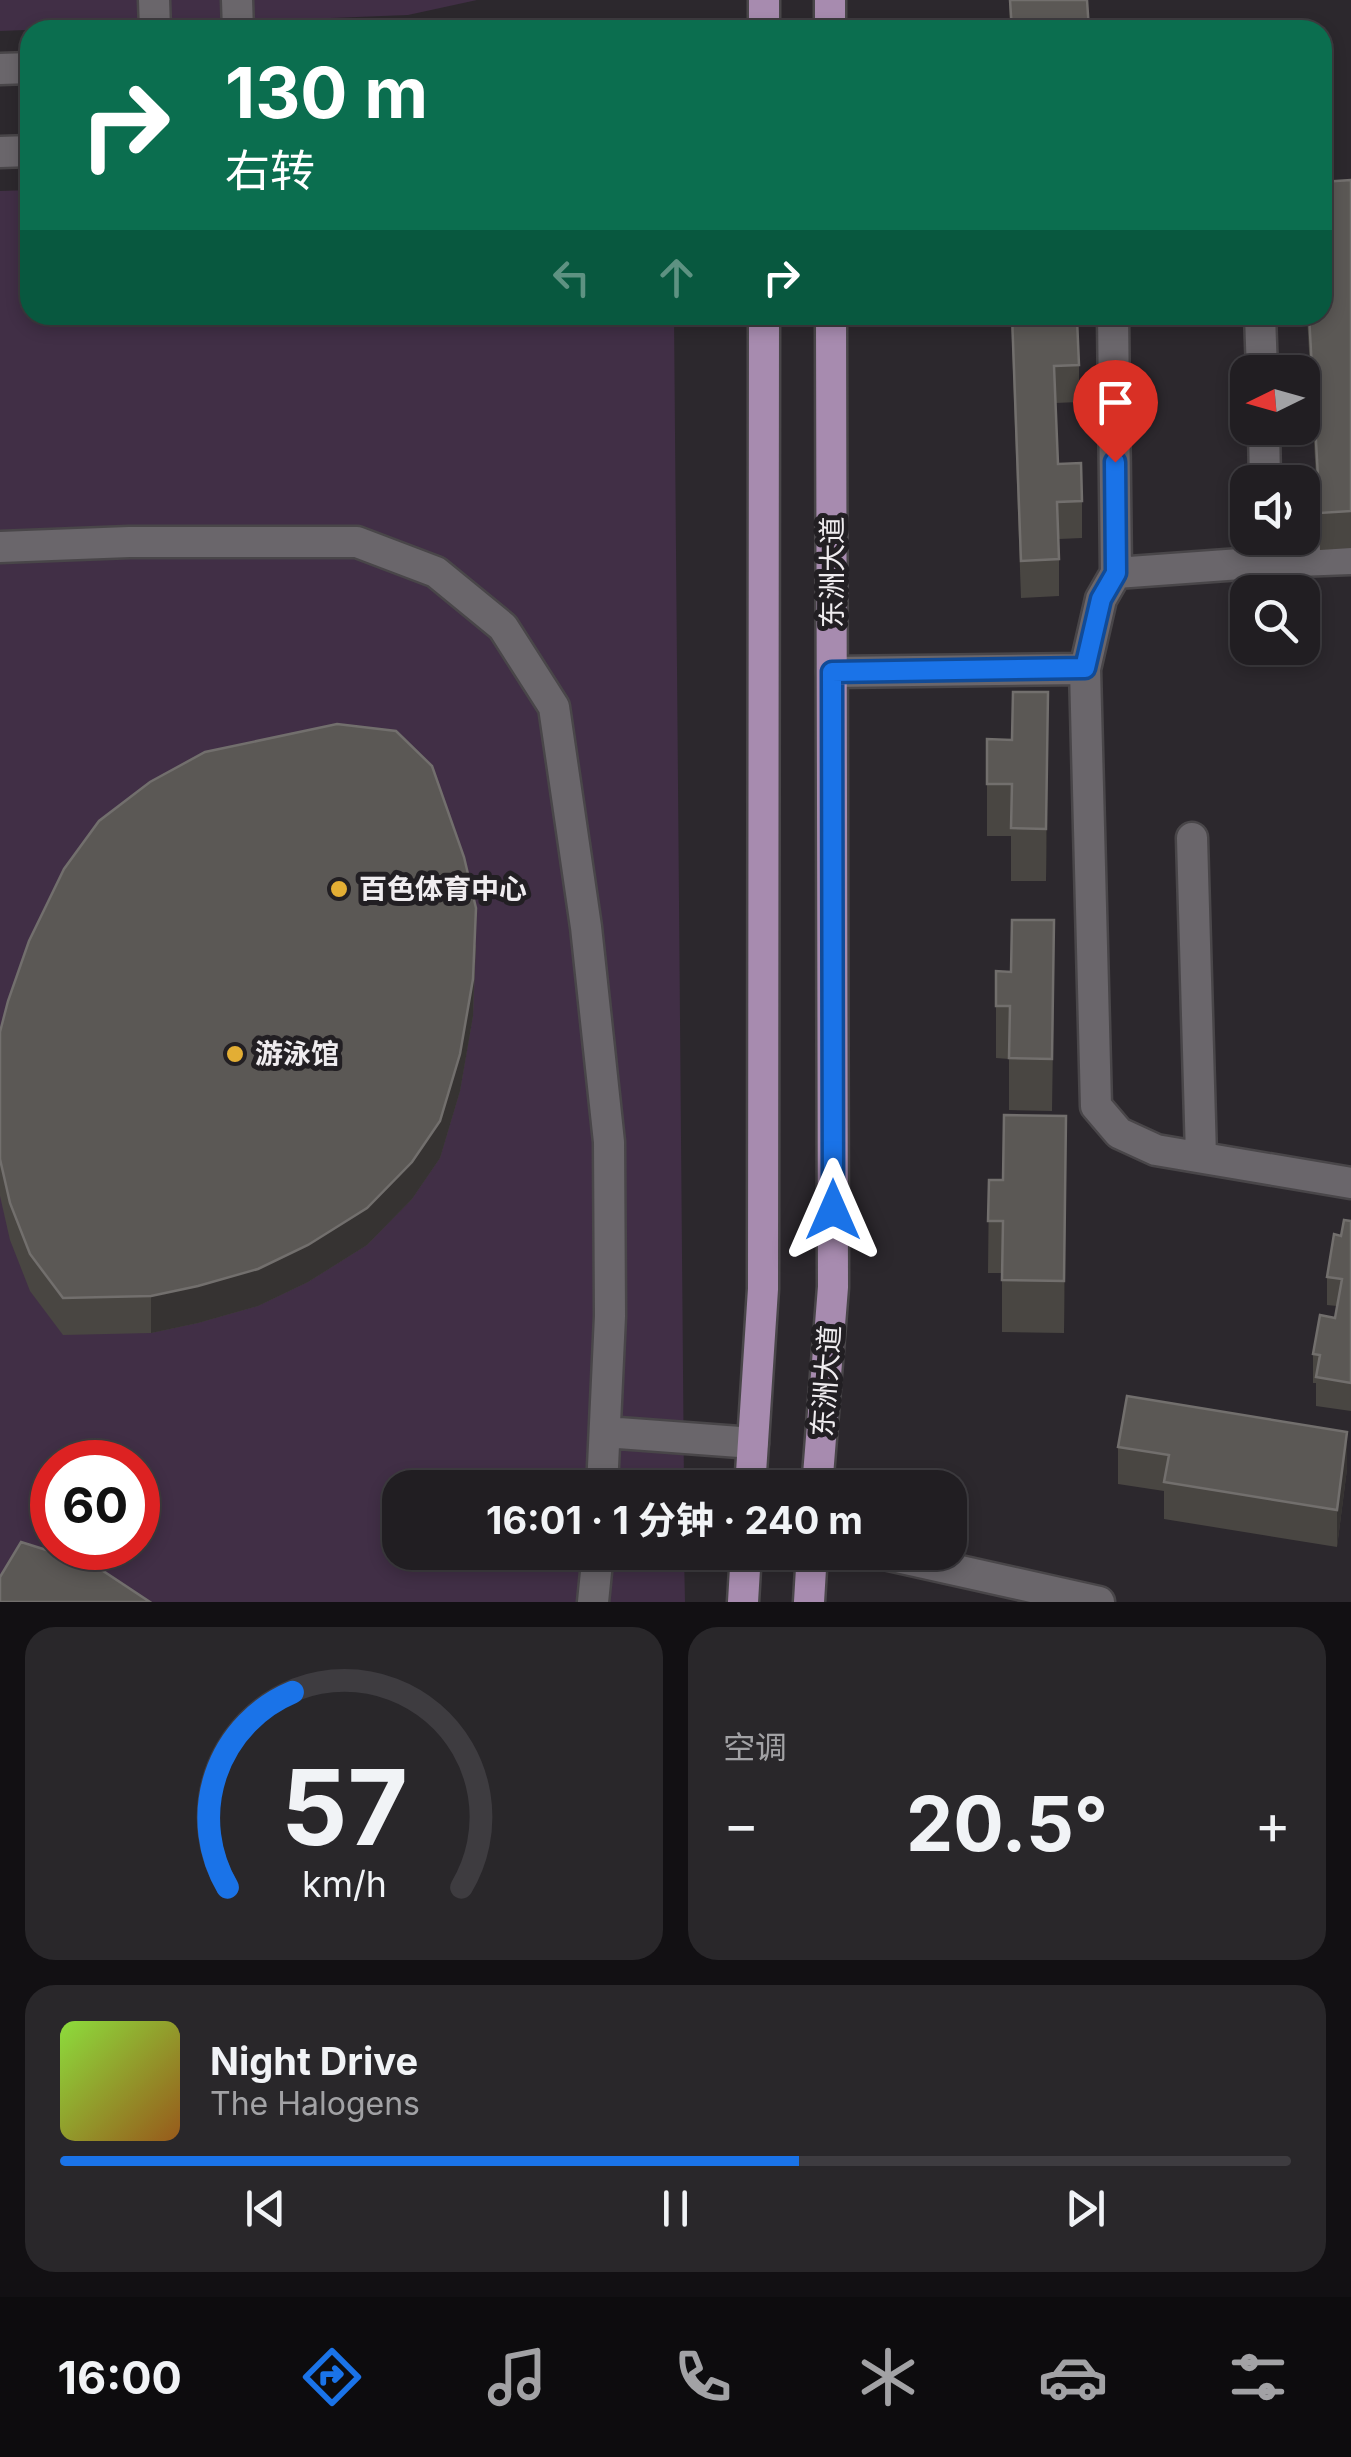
<!DOCTYPE html>
<html lang="zh">
<head>
<meta charset="utf-8">
<style>
  body { margin:0; font-family:Inter,"Noto Sans SC",sans-serif; background:#29272a; color:#f1f3f6; height:100vh; display:flex; flex-direction:column; font-size:38px; white-space:nowrap }
  * { box-sizing:border-box; margin:0 }
  p { font-size:32px; color:#a2a2a5 }
  .icon { flex:none; width:55px; height:55px; fill:none; stroke:currentColor; stroke-width:2; stroke-linecap:round; stroke-linejoin:round }
  .map { position:relative; height:1602px; overflow:hidden }
  .sheet { display:flex; flex-direction:column; gap:25px; padding:25px; background:#121013; flex:1 }
  .sheet>* { flex:none }
  .banner { position:absolute; left:20px; top:20px; width:1312px; height:305px; border-radius:30px; box-shadow:0 5px 15px #0003,0 0 0 2px #3e3c40; background:#0b6e4f; color:#fff; overflow:hidden }
  .needle { width:65px; rotate:265deg }
  .fabs { position:absolute; left:1230px; top:355px; display:grid; gap:20px }
  .fabs a { display:grid; place-items:center; width:90px; height:90px; border-radius:20px; background:#211e22; box-shadow:0 5px 15px #0003,0 0 0 2px #3e3c40; font-size:50px }
  .speed { position:absolute; left:30px; top:1440px; display:flex; gap:20px; font-size:50px; font-weight:700; text-align:center }
  .speed>* { display:grid; place-content:center; width:130px; height:130px; border-radius:50%; background:#211e22; box-shadow:0 5px 15px #0003,0 0 0 2px #3e3c40; line-height:1 }
  .speed .limit { border:15px solid #d22; background:#fff; color:#111 }
  .pin { position:absolute; display:grid; place-items:center; width:85px; height:85px; color:#fff; margin:-102px -42px; border-radius:50% 50% 50% 0; rotate:-45deg; box-shadow:0 0 10px #0007 }
  .pin .icon { rotate:45deg }
  .me { position:absolute; width:110px; margin:-55px; rotate:0deg; stroke-linejoin:round; filter:drop-shadow(0 0 8px #0008) }
  .turn { display:flex; align-items:center; gap:35px; height:210px; padding:0 40px; font-size:45px }
  .turn .icon { width:130px; height:130px; stroke-width:2.5 }
  .turn b { display:block; font-size:70px; line-height:85px }
  .lanes { display:flex; align-items:center; height:95px; padding:0 40px; background:#0003; justify-content:center; gap:50px; direction:ltr }
  .lanes .off { opacity:.35 }
  .big { font-size:75px; font-weight:700; line-height:1.1 }
  .sheet .card { flex:1; display:flex; flex-direction:column; justify-content:center; gap:15px; min-width:0; padding:0 35px; border-radius:30px; background:#29272a }
  .sheet .dial { align-items:center; gap:0 }
  .dial svg { height:260px; overflow:visible; fill:none; stroke:#3e3c40; stroke-width:7; stroke-linecap:round; text-anchor:middle }
  .dial text { fill:#f1f3f6; stroke:none }
  .song { display:flex; align-items:center; gap:30px }
  .cover { width:120px; height:120px; border-radius:15px; background:linear-gradient(135deg,hsl(90 70% 55%),hsl(30 70% 35%)) }
  .played { height:10px; border-radius:5px; background:linear-gradient(90deg,#1a73e8 60%,#3e3c40 60%) }
  .keys { display:flex; justify-content:space-around; direction:ltr }
  .heat { display:flex; justify-content:space-between; align-items:center; font-size:55px; direction:ltr }
  .sheet .tiles { flex:1; display:grid; gap:25px; grid-template-columns:1fr 1fr }
  .card:last-child { grid-column:span 2 }
  .trip { position:absolute; left:382px; top:1470px; width:585px; height:100px; border-radius:30px; background:#211e22; box-shadow:0 5px 15px #0003,0 0 0 2px #3e3c40; font-weight:700; line-height:100px; text-align:center }
  .dock { display:flex; height:160px; justify-content:space-around; align-items:center; background:#0d0c0e; color:#a2a2a5 }
  .dock .icon { width:70px; height:70px }
  .dock .on { color:#1a73e8 }
  .dock b { font-size:45px; color:#f1f3f6 }
  .map>svg:first-child { display:block }
  .green { fill:#412f46; fill-rule:evenodd }
  .lines { fill:none; stroke-linecap:round; stroke-linejoin:round }
  .minor-casing { stroke:#494649; stroke-width:35 }
  .major-casing { stroke:#494649; stroke-width:35 }
  .minor { stroke:#6a666b; stroke-width:30 }
  .major { stroke:#a78baf; stroke-width:30 }
  .wall { fill:#494642 }
  .shaded-wall { fill:#363332 }
  .building { fill:#5b5855; stroke:#726f6d; stroke-width:2.5 }
  .route-casing { stroke:#114b97; stroke-width:25 }
  .route { stroke:#1a73e8; stroke-width:18 }
  .poi-dot { fill:#e3ae34; stroke:#221f23; stroke-width:4 }
  .labels { text-anchor:middle; stroke-width:10; stroke-linejoin:round; paint-order:stroke }
  .street-label { font-size:28px; fill:#efecef; stroke:#221f23 }
  .poi-label { font-size:28px; font-weight:bold; fill:#efecef; stroke:#221f23; text-anchor:start }
</style>
</head>
<body>
<div class="map">
<svg width="1351" height="1602" viewBox="0 0 1351 1602">
  <rect width="100%" height="100%" fill="#2c282d"/>
  <!-- green -->
  <path class="green" d="M0,0H477L408,15L0,31Z
    M30,190V315H674L684,1487L400,1488V1552L684,1553L685,1602H0V191ZM52,1462H138V1548H52Z"/>
  <g class="lines">
    <defs>
      <path id="minor" d="M154,0L155,30
        M237,0L238,30
        M0,69L30,68
        M0,152L30,151
        M1113,315L1116,573
        M1260,315L1262,372
        M1264,428L1265,482
        M0,547L129,542H357L436,572L503,627L554,707L586,927L609,1142L610,1316L602,1488
        M1351,559L1268,562L1116,573L1101,599L1085,669L1096,1106L1119,1133L1156,1150L1351,1183
        M832,672L1085,669
        M1192,838L1201,1156
        M605,1432L753,1443
        M875,1552L1099,1602
        M593,1602L598,1552"/>
      <path id="major" d="M830,0V30
        M764,30V0
        M750,1488L763,1289L764,315
        M817,1488L833,1287L831,315
        M743,1602L746,1552
        M809,1602L812,1552"/>
    </defs>
    <!-- minor casing -->
    <use href="#minor" class="minor-casing"/>
    <!-- major casing -->
    <use href="#major" class="major-casing"/>
    <!-- minor -->
    <use href="#minor" class="minor"/>
    <!-- major -->
    <use href="#major" class="major"/>
  </g>
  <!-- wall -->
  <path class="wall" d="M1009,0H1087L1089,30H1010Z
    M1351,180V548L1320,550L1307,315H1322Z
    M1011,315H1053V320L1079,365V402L1055,403L1058,464L1082,501V538L1059,539V596L1021,598Z
    M987,739L1048,744L1046,881H1011V836H987Z
    M476,945L473,1016L460,1091L440,1158L412,1199L367,1245L308,1282L258,1306L198,1323L151,1333L63,1335L30,1291L10,1240L0,1196V1032Z
    M996,971L1054,973L1052,1111L1009,1110V1059L996,1058Z
    M1066,1168L1064,1333L1002,1332V1273H988L989,1180H1003Z
    M1351,1221V1411L1316,1406V1383H1313V1354L1335,1318L1337,1306L1327,1305V1277L1341,1236Z
    M1118,1447L1347,1469L1337,1547L1164,1519V1491L1118,1484Z"/>
  <!-- shaded-wall -->
  <path class="shaded-wall" d="M1048,692V744L1046,881V829Z
    M476,908L473,1016L460,1091L440,1158L412,1199L367,1245L308,1282L258,1306L198,1323L151,1333V1296Z
    M1066,1116V1168L1064,1333V1281Z
    M1347,1432V1469L1337,1547V1510Z"/>
  <!-- building -->
  <path class="building" d="M1010,0H1087L1089,30H1012Z
    M1351,180V511L1320,513L1309,315H1322V182Z
    M1012,315H1053V320L1077,319L1079,365L1054,366L1058,464L1081,463L1082,501L1057,502L1059,559L1021,561Z
    M1013,692H1048L1046,829L1011,828L1012,784H987V739L1012,740Z
    M337,724L396,731L432,766L464,857L476,908L473,979L460,1054L440,1121L412,1162L367,1208L308,1245L258,1269L198,1286L151,1296L63,1298L30,1254L10,1203L0,1159V1032L8,1001L29,941L64,869L99,821L150,782L205,752Z
    M1012,920H1054L1052,1059L1009,1058L1010,1006H996V971L1011,972Z
    M1004,1115L1066,1116L1064,1281L1002,1280L1003,1221H988L989,1180H1003Z
    M1344,1220L1351,1221V1383L1316,1377L1320,1355L1313,1354L1320,1315L1335,1318L1342,1279L1327,1277L1334,1234L1341,1236Z
    M1127,1396L1347,1432L1337,1510L1164,1482L1169,1455L1118,1447Z
    M21,1542L94,1565L150,1602H0V1577Z"/>
  <g class="lines">
    <defs>
      <path id="route" d="M833,1210L832,672L1085,668L1101,599L1116,573L1115,462"/>
    </defs>
    <!-- route casing -->
    <use href="#route" class="route-casing"/>
    <!-- route -->
    <use href="#route" class="route"/>
  </g>
  <!-- markers -->
  <g class="poi-dot">
    <circle cx="339" cy="889" r="10"/>
    <circle cx="235" cy="1054" r="10"/>
  </g>
  <g class="labels">
    <!-- street labels -->
    <g class="street-label">
      <text transform="translate(832 572) rotate(-90)" y="10">东洲大道</text>
      <text transform="translate(826 1381) rotate(-86)" y="10">东洲大道</text>
    </g>
    <!-- poi labels -->
    <g class="poi-label">
      <text x="359" y="899">百色体育中心</text>
      <text x="255" y="1064">游泳馆</text>
    </g>
  </g>
</svg>
<div class="fabs">
<a><svg class="needle" viewBox="-14 -14 28 28"><path d="M0-13l5 13h-10z" fill="#e53935"/><path d="M0 13l5-13h-10z" fill="#a2a2a5"/></svg></a>
<a><svg class="icon" aria-label="sound" viewBox="0 0 24 24"><path d="M4 9h4l5-4v14l-5-4H4zM17 9q2 3 0 6"/></svg></a>
<a><svg class="icon" aria-label="search" viewBox="0 0 24 24"><circle cx="10" cy="10" r="6"/><path d="M15 15l6 6"/></svg></a>
</div>
<div class="speed"><div class="limit">60</div></div>
<div class="pin" style="left:1115px;top:462px;background:#d93025"><svg class="icon" aria-label="arrive" viewBox="0 0 24 24"><path d="M6 21V4h12l-3 4 3 4H6"/></svg></div>
<svg class="me" style="left:833px;top:1210px" viewBox="-20 -20 40 40"><path d="M0-17L14 15 0 8-14 15z" fill="#1a73e8" stroke="#fff" stroke-width="4"/></svg>
<div class="trip">16:01 · 1 分钟 · 240 m</div>
<div class="banner">
<div class="turn"><svg class="icon" aria-label="right" viewBox="0 0 24 24"><path d="M7 20v-9h11M14 6l5 5-5 5"/></svg><div><b>130 m</b>右转</div></div>
<div class="lanes"><svg class="icon off" aria-label="left" viewBox="0 0 24 24"><path d="M17 20v-9H6M10 6l-5 5 5 5"/></svg><svg class="icon off" aria-label="ahead" viewBox="0 0 24 24"><path d="M12 20V5M6 11l6-6 6 6"/></svg><svg class="icon" aria-label="right" viewBox="0 0 24 24"><path d="M7 20v-9h11M14 6l5 5-5 5"/></svg></div>
</div>
</div>
<section class="sheet">
<div class="tiles">
<div class="card dial"><svg viewBox="0 0 100 80">
<path d="M14 69A42 42 0 1 1 86 69"/>
<path d="M14 69A42 42 0 0 1 34 9" stroke="#1a73e8"/>
<text x="50" y="56" font-size="32" font-weight="700">57</text>
<text x="50" y="72" font-size="11">km/h</text>
</svg></div>
<div class="card"><p>空调</p>
<div class="heat"><a>−</a><b class="big">20.5°</b><a>+</a></div>
</div>
<div class="card">
<div class="song"><i class="cover"></i><div><b>Night Drive</b><p>The Halogens</p></div></div>
<div class="played"></div>
<div class="keys"><svg class="icon" aria-label="previous" viewBox="0 0 24 24"><path d="M18 5L8 12l10 7zM5 5v14"/></svg><svg class="icon" aria-label="pause" viewBox="0 0 24 24"><path d="M8 5v14M16 5v14"/></svg><svg class="icon" aria-label="next" viewBox="0 0 24 24"><path d="M6 5l10 7-10 7zM19 5v14"/></svg></div>
</div>
</div>
</section>
<nav class="dock">
<b>16:00</b>
<svg class="icon on" aria-label="directions" viewBox="0 0 24 24"><path d="M12 3l9 9-9 9-9-9zM9 14v-3h6M13 9l2 2-2 2"/></svg>
<svg class="icon" aria-label="music" viewBox="0 0 24 24"><path d="M9 18V5l10-2v13"/><circle cx="6" cy="18" r="3"/><circle cx="16" cy="16" r="3"/></svg>
<svg class="icon" aria-label="phone" viewBox="0 0 24 24"><path d="M5 4h4l2 5-3 2q2 4 5 5l2-3 5 2v4C11 20 4 13 5 4z"/></svg>
<svg class="icon" aria-label="climate" viewBox="0 0 24 24"><path d="M12 3v18M4 7l16 10M4 17L20 7"/></svg>
<svg class="icon" aria-label="car" viewBox="0 0 24 24"><path d="M5 17H2v-5l4-1 3-4h7l3 4 3 1v5h-3M9 17h6M6 11h13"/><circle cx="7" cy="17" r="2"/><circle cx="17" cy="17" r="2"/></svg>
<svg class="icon" aria-label="filters" viewBox="0 0 24 24"><path d="M4 7h16M4 17h16"/><circle cx="9" cy="7" r="2"/><circle cx="15" cy="17" r="2"/></svg>
</nav>
</body>
</html>
